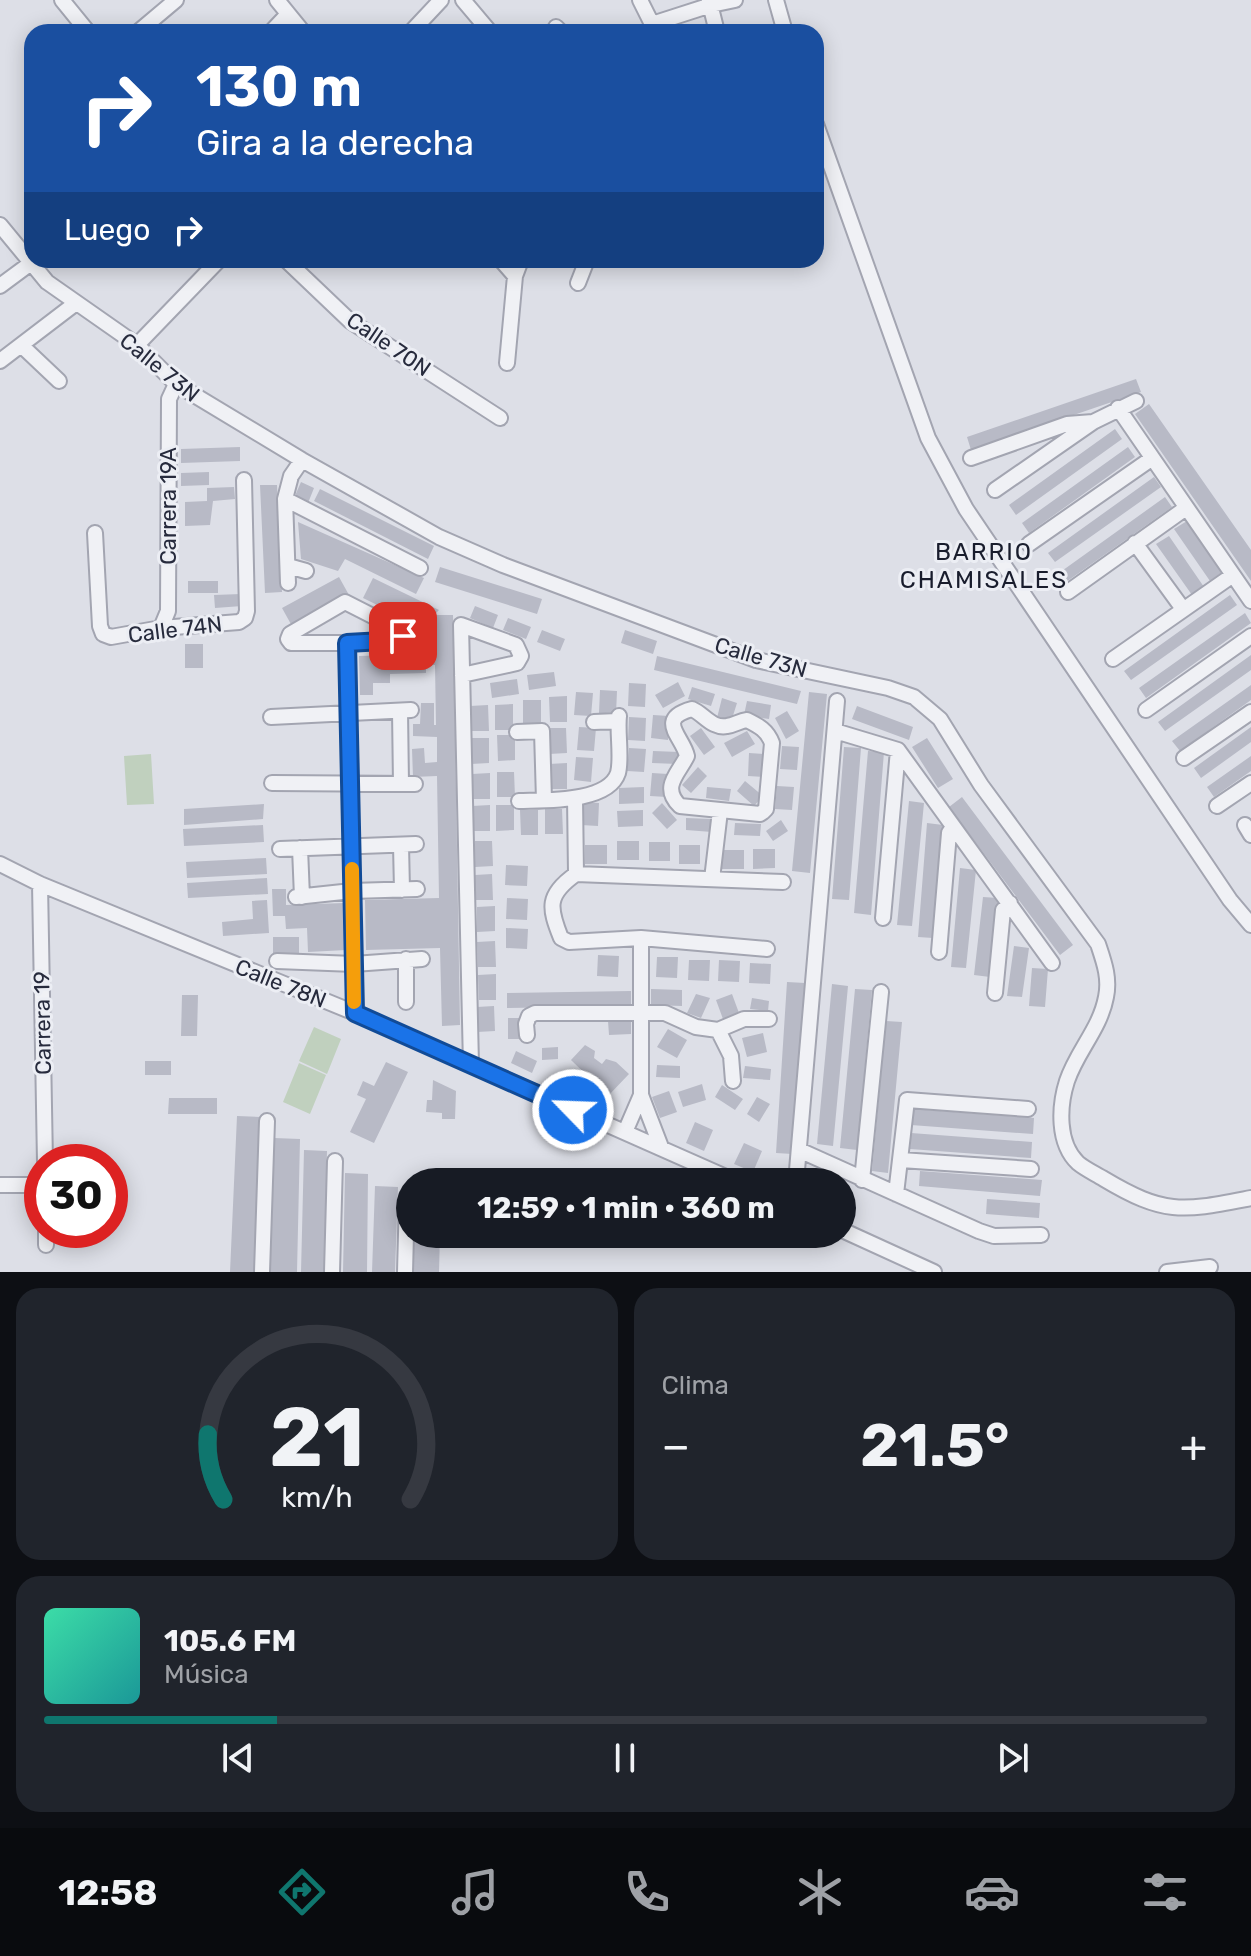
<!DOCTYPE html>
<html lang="es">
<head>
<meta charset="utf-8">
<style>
  body { margin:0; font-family:Rubik,sans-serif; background:#20242c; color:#f1f3f6; height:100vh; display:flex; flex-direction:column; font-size:30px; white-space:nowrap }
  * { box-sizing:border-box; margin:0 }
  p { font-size:26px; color:#9ea1a6 }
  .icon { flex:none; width:44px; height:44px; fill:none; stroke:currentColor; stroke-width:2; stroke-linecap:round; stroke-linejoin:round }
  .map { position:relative; height:1272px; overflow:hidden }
  .drawer { display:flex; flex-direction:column; gap:16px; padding:16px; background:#0d0f14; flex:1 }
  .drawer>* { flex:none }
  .guide { position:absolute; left:24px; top:24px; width:800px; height:244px; border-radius:24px; box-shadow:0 4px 20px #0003; background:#1a4fa0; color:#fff; overflow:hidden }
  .speed { position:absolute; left:24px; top:1144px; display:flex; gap:16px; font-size:40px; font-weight:700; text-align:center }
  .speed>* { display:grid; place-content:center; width:104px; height:104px; border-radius:50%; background:#171b24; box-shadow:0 4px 20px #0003; line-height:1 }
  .speed .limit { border:12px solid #d22; background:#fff; color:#111 }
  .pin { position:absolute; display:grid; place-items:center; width:68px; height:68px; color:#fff; margin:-34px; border-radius:16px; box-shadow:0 4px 12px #0006 }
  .me { position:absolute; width:88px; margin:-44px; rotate:294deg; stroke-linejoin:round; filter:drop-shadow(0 0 6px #0008) }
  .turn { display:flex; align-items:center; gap:28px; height:168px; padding:0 40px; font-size:36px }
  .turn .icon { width:104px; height:104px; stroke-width:2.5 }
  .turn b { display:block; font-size:56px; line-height:68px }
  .then { display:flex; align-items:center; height:76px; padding:0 40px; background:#0003; gap:16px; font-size:30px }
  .big { font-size:60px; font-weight:700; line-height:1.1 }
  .drawer .card { flex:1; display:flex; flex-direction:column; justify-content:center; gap:12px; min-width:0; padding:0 28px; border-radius:24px; background:#20242c }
  .drawer .dial { align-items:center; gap:0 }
  .dial svg { height:208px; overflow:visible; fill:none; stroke:#363941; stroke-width:7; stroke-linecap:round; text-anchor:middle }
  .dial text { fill:#f1f3f6; stroke:none }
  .song { display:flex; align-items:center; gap:24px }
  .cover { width:96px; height:96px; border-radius:12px; background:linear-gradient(135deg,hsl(160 70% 55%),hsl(180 70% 35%)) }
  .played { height:8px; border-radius:4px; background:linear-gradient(90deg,#0f766e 20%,#363941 20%) }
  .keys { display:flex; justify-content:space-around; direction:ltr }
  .heat { display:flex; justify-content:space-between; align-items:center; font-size:44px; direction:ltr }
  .drawer .tiles { flex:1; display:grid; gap:16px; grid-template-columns:1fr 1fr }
  .card:last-child { grid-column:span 2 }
  .trip { position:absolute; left:396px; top:1168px; width:460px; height:80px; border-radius:40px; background:#171b24; box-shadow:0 4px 20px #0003; font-weight:700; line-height:80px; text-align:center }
  .dock { display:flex; height:128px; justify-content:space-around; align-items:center; background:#090b0e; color:#9ea1a6 }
  .dock .icon { width:56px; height:56px }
  .dock .selected { color:#0f766e }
  .dock b { font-size:36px; color:#f1f3f6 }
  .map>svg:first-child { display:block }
  .green { fill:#c0d0be }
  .building { fill:#b8bac6 }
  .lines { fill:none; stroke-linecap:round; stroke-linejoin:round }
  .street-casing { stroke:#a3a5b1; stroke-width:18 }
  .street { stroke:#f0f1f5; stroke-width:14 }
  .route-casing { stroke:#114b97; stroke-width:20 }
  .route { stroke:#1a73e8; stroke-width:14 }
  .slow { stroke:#f59e0b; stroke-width:14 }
  .labels { text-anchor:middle; stroke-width:6; stroke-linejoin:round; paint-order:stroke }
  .street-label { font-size:22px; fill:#272b3d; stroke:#eceef4 }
  .neighbourhood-label { font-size:24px; letter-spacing:2px; fill:#191d2d; stroke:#eceef4 }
</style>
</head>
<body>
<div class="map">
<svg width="1251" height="1272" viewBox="0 0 1251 1272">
  <rect width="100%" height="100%" fill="#dddfe7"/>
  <!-- green -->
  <path class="green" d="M151,754L154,804L127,805L124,756Z
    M314,1027L341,1039L327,1074L299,1061Z
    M299,1063L326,1075L310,1114L283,1102Z"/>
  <!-- building -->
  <path class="building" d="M1136,379L1141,392L971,450L967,437Z
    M1149,404L1251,550V581L1135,414Z
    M1115,429L1122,439L1016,515L1009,505Z
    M240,447V461L181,463V449Z
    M1128,447L1135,457L1029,533L1022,523Z
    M209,472V485L181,486V473Z
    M1154,477L1161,487L1055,562L1048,553Z
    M301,482L314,488L308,503L294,498Z
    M260,485H277L282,592L265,593Z
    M234,487L235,499L213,501L210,525L185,526V502L207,501V488Z
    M320,489L434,546L428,559L314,501Z
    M1165,497L1172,507L1066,582L1059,573Z
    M1187,521L1222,572L1210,581L1174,529Z
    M298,522L424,578L416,594L345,559L338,571L301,559Z
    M1169,536L1204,587L1192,595L1156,544Z
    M440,567L542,599L537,614L435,582Z
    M339,577L349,595L292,626L282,608Z
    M373,578L439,610L434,615H453L460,1025L442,1026L440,948L366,950L365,900L439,898L437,776L413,777L412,749L424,748L425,763L437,762V737L413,736V724H420L421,703H434V725H436L435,665H426V673L390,674V683H373V695H360L359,656L422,654V637H435L434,615L428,630L363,598Z
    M188,581H218V593H188Z
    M241,594L242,606L215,608L214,595Z
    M1230,595L1237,605L1131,680L1124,671Z
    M475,606L498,615L493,628L470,618Z
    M1245,613L1251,623L1146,698L1139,688Z
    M508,618L531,627L526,639L503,630Z
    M542,630L565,639L560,651L537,642Z
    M625,630L657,641L653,654L621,643Z
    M185,644H203V668H185Z
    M1251,655V670L1165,731L1158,722Z
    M657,656L801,691L797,704L654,670Z
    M554,672L556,686L529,690L527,675Z
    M517,679L519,694L492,698L490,683Z
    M678,682L685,696L663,708L655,695Z
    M629,683L646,684L645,707L628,706Z
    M1251,685V700L1180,751L1172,741Z
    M692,687L715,694L711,706L688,699Z
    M600,690L617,691L616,714L599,713Z
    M576,692L593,693L591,716L574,715Z
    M809,692L827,694L810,873L792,871Z
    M567,696V722H550L549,697Z
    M722,698L737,703L731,722L717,718Z
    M523,700H541V725H523Z
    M747,701L771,705L769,719L744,715Z
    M513,704V730H495V705Z
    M488,705L489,731H471L470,706Z
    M857,706L913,727L909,740L852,719Z
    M787,711L799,731L786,739L775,718Z
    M653,715L669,716L668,740L651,738Z
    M629,717L646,718L645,741L628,740Z
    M579,727L596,728L594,751L577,750Z
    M1251,727V742L1201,778L1194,768Z
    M548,728H566L567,753L549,754Z
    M701,728L715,747L704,755L690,736Z
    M747,731L755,744L732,757L724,743Z
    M497,735H515V760L498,761Z
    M471,738H489V763L471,764Z
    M927,738L953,779L938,788L912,747Z
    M782,746L799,747L797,770L780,769Z
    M844,747L861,748L849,900L832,899Z
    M629,748L646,749L644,772L627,771Z
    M653,751L679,752L678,764L652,763Z
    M868,751L884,752L871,915L854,913Z
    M749,753L766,754L764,777L748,776Z
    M1251,756V771L1214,797L1207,787Z
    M576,757L593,758L591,782L574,780Z
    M567,763V789H549V764Z
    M698,767L707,776L691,793L682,785Z
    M497,772H514L515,797H497Z
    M490,773V799H472V774Z
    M652,773L668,774L667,797L650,796Z
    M745,781L763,796L754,806L737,791Z
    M777,786L794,787L792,810L775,809Z
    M644,787V803L619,804V788Z
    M707,787L731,789L729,801L706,798Z
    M962,797L1073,945L1060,955L949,807Z
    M909,801L924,803L912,926L897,925Z
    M582,802L599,803L598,826L581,825Z
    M662,803L677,820L667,829L652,813Z
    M264,804L263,819L184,825V809Z
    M490,805V831H472V806Z
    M496,805H514V830L496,831Z
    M545,809H562L563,834H545Z
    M520,810H538V835H521Z
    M643,810V826L618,827L617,811Z
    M686,818L712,819V832L686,830Z
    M781,820L788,831L773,841L766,831Z
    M735,823L761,824L760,836L734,835Z
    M927,823L943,825L933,938L918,937Z
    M263,825L264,842L184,846L183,829Z
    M475,841H492L493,866L475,867Z
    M617,841H639V860H617Z
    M649,842H670V861H649Z
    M585,845H607V864H585Z
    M679,845H700V864H679Z
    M753,849H775V868L753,869Z
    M722,850H744V869H722Z
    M266,858L267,874L187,878L186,862Z
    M506,865L528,866L527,886L505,885Z
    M960,868L976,870L966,968L951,967Z
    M492,874L493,900H475V875Z
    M267,878L268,894L188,898L187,883Z
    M272,889H286V905L344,903L346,950L308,952L307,928L286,929L285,916H273Z
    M983,897L998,898L990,977L974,975Z
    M507,898L528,899L527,920L506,919Z
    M267,900L269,933L223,936L222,922L253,919L252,901Z
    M495,906V931L477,932V907Z
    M506,928L528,929L527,949L506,948Z
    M273,937H299V955L273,954Z
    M495,941L496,967H478L477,942Z
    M1014,946L1029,948L1022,997L1007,996Z
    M598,955L619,956L618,977L597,976Z
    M657,957H678L677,978L656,977Z
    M689,960H710L709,981L688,980Z
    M719,960L740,961L739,982L718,981Z
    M750,963L771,964L770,984L749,983Z
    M1032,968L1048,969L1045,1007L1029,1006Z
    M496,974V1000H479L478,975Z
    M787,982L805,983L793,1154L776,1153Z
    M832,984L848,986L833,1146L817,1144Z
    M651,989L682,990V1006L651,1005Z
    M855,989L872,990L857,1150L840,1148Z
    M631,991V1006L507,1008V993Z
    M696,994L710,998L701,1018L687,1013Z
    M732,994L739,1013L723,1019L716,1000Z
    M182,995H198L197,1036H181Z
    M752,998L769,1001L768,1011L750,1009Z
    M494,1006L495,1031L477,1032V1007Z
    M508,1018H521L522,1039H508Z
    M631,1020V1034L609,1035L608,1021Z
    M886,1021L902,1022L888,1173L872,1171Z
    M668,1029L687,1040L677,1058L657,1047Z
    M763,1033L767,1052L747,1057L742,1038Z
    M585,1045L595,1051L594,1058L602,1064L606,1059L616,1062L629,1074L608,1096L571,1060Z
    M558,1047V1059L542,1060V1048Z
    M516,1051L537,1061L532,1073L511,1063Z
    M145,1061H171V1075H145Z
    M386,1062L408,1072L374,1143L350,1132L366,1099L357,1095L363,1081L374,1086Z
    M657,1065L680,1066V1078L656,1077Z
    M745,1066L771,1069L770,1080L743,1078Z
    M433,1080L456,1091L455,1119H442V1113L426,1112L427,1100H432Z
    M702,1084L706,1100L683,1107L678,1092Z
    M722,1085L743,1099L735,1110L715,1097Z
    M669,1091L677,1112L660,1118L652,1097Z
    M757,1097L770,1104L759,1122L747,1114Z
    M169,1098H217V1114H168Z
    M913,1109L1034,1118L1033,1134L911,1125Z
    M237,1116L261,1117L254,1272H230Z
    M695,1122L713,1130L704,1151L686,1143Z
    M911,1133L1032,1142L1031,1158L910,1149Z
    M274,1138L300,1139L297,1272H270Z
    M744,1143L762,1151L753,1172L734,1164Z
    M304,1150L327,1151L324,1272H301Z
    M920,1171L1042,1180L1040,1196L919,1186Z
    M345,1173L368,1174L367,1272H343Z
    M375,1186L398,1187L395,1272H372Z
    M987,1199L1040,1203L1039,1218L986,1214Z
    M414,1234H440L439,1272H412Z"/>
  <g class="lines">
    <defs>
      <path id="street" d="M62,0L88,32
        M277,0L303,32
        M463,0L490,32
        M640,0L656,32
        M709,0L717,32
        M776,0L785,32
        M556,27L561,32
        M138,32L176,0
        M271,32L288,14
        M411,32L441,0
        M647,32L652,24L711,5L735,0
        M816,124L928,438L966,509L1230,900L1251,925
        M0,225L47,282L137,345L176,384L302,460L439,537L503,565L756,660L888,688L914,697L940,719L981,785L1098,944C1104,962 1110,978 1106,997C1100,1029 1077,1051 1067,1081C1059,1106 1057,1143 1078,1163C1085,1169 1096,1174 1104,1179C1166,1216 1183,1211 1251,1198
        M286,260L350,321L500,418
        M501,260L515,276
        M578,283L587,260
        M0,286L31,263
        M21,345L59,381
        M137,345L219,260
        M0,361L76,303
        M507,363L515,276L521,260
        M1118,408L1251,601
        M971,458L1067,424L1093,422
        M995,490L1093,422L1136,401
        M285,499L420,568
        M95,533L100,626L103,634L111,637L161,628L239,622L245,618L247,611L244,480
        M1135,543L1183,609
        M1029,544L1151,459
        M288,566L306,571
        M288,583L285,499L291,476L302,460
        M1068,592L1186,508
        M345,602L402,631L401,640L347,643H291L288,639L290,634Z
        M161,628L168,611L169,399L176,384
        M347,643L355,1013
        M1113,659L1233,575
        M462,675L517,663L521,656L516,645L461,625L471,1065
        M692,709C704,714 712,729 727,726C735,725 739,721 747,720C759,726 767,730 772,743L766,809L763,812L760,814L680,806C660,787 679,773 687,756C683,737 655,719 692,709Z
        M1146,710L1251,636
        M400,711L401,784
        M271,717L411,710
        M594,722L618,721
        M835,731L898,750L1052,963
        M517,732L542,731L544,800
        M1184,758L1251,712
        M272,783L415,784
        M575,798L576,874
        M519,801C544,800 608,803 618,773C622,758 617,732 619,716
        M1217,806L1251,783
        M1245,825L1251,835
        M401,845L402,890
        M300,848L302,897
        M280,849L416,844
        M0,864L40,884L355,1013L737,1182
        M712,879L720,811
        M40,884L45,1162
        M296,897L352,891L417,889
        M883,918L898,750
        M641,938V1095L661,1147
        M767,949L641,938L569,942L561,938C549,908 546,895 576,874L783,882
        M939,952L949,833L953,827
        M406,959V1002
        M277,961L354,964L422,959
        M995,993L1003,910L1010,903
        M718,1030L731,1056L733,1081
        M527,1035L526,1024L529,1016L535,1013H665L696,1027L718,1030L744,1019H769
        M625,1132L641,1095
        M799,1150L979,1231L994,1236L1041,1235
        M901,1160L1031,1169
        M862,1180L881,992
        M796,1182L837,701
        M0,1185H42
        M896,1194L907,1100L1028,1109
        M46,1230V1245
        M842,1230L934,1272
        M262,1272L267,1121
        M332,1272L335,1161
        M405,1272L407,1196
        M1167,1272L1210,1267"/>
    </defs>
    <!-- street casing -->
    <use href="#street" class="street-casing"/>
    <!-- street -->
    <use href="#street" class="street"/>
  </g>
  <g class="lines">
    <defs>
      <path id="route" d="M403,636L401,640L347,643L355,1013L573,1110"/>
    </defs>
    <!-- route casing -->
    <use href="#route" class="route-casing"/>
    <!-- route -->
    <use href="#route" class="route"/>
    <!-- slow -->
    <path class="slow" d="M352,869L354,1002"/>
  </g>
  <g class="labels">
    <!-- street labels -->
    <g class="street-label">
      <text transform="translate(389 344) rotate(34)" y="8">Calle 70N</text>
      <text transform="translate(160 367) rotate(39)" y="8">Calle 73N</text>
      <text transform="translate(168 506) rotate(-90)" y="8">Carrera 19A</text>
      <text transform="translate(175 629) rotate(-7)" y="8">Calle 74N</text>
      <text transform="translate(761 657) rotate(16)" y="8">Calle 73N</text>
      <text transform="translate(281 983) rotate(22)" y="8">Calle 78N</text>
      <text transform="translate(42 1023) rotate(-91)" y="8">Carrera 19</text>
    </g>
    <!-- neighbourhood labels -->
    <g class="neighbourhood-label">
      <text x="984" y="560">BARRIO<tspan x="984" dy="28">CHAMISALES</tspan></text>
    </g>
  </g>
</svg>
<div class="speed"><div class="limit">30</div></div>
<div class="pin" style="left:403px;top:636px;background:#d93025"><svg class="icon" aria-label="arrive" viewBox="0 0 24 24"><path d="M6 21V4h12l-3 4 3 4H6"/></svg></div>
<svg class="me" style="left:573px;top:1110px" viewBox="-20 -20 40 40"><circle r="17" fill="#1a73e8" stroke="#fff" stroke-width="3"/><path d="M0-11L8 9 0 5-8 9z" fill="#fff"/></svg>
<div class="trip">12:59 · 1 min · 360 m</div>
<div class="guide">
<div class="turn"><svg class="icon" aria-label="right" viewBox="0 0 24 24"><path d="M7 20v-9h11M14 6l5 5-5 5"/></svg><div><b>130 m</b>Gira a la derecha</div></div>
<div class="then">Luego<svg class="icon" aria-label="right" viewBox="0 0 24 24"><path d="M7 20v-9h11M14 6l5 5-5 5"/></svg></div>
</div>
</div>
<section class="drawer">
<div class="tiles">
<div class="card dial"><svg viewBox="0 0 100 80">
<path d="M14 69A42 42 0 1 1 86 69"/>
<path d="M14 69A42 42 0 0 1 8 44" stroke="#0f766e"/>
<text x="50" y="56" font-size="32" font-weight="700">21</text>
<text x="50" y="72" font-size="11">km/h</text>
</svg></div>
<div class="card"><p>Clima</p>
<div class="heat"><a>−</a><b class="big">21.5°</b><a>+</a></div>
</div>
<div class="card">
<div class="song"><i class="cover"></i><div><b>105.6 FM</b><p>Música</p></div></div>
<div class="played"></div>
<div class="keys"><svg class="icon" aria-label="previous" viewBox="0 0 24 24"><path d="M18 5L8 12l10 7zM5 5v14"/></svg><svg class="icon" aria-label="pause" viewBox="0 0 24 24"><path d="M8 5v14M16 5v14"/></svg><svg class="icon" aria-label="next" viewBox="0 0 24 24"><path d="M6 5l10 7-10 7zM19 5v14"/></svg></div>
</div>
</div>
</section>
<nav class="dock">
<b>12:58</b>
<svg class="icon selected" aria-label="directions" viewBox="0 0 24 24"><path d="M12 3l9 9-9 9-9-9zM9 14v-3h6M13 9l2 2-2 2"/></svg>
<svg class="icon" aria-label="music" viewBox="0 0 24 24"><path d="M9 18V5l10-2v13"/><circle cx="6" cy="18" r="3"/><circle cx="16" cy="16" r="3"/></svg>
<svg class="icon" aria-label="phone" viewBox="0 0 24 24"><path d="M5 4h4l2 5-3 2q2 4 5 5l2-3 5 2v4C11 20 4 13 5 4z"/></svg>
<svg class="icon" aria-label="climate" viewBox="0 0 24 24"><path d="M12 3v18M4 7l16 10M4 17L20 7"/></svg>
<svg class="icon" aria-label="car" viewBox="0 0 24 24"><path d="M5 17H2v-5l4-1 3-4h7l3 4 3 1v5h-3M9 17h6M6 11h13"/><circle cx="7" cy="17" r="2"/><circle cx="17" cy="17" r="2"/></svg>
<svg class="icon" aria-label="filters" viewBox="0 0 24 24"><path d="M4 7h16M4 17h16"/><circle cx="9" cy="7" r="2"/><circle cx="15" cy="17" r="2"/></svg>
</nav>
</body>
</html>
